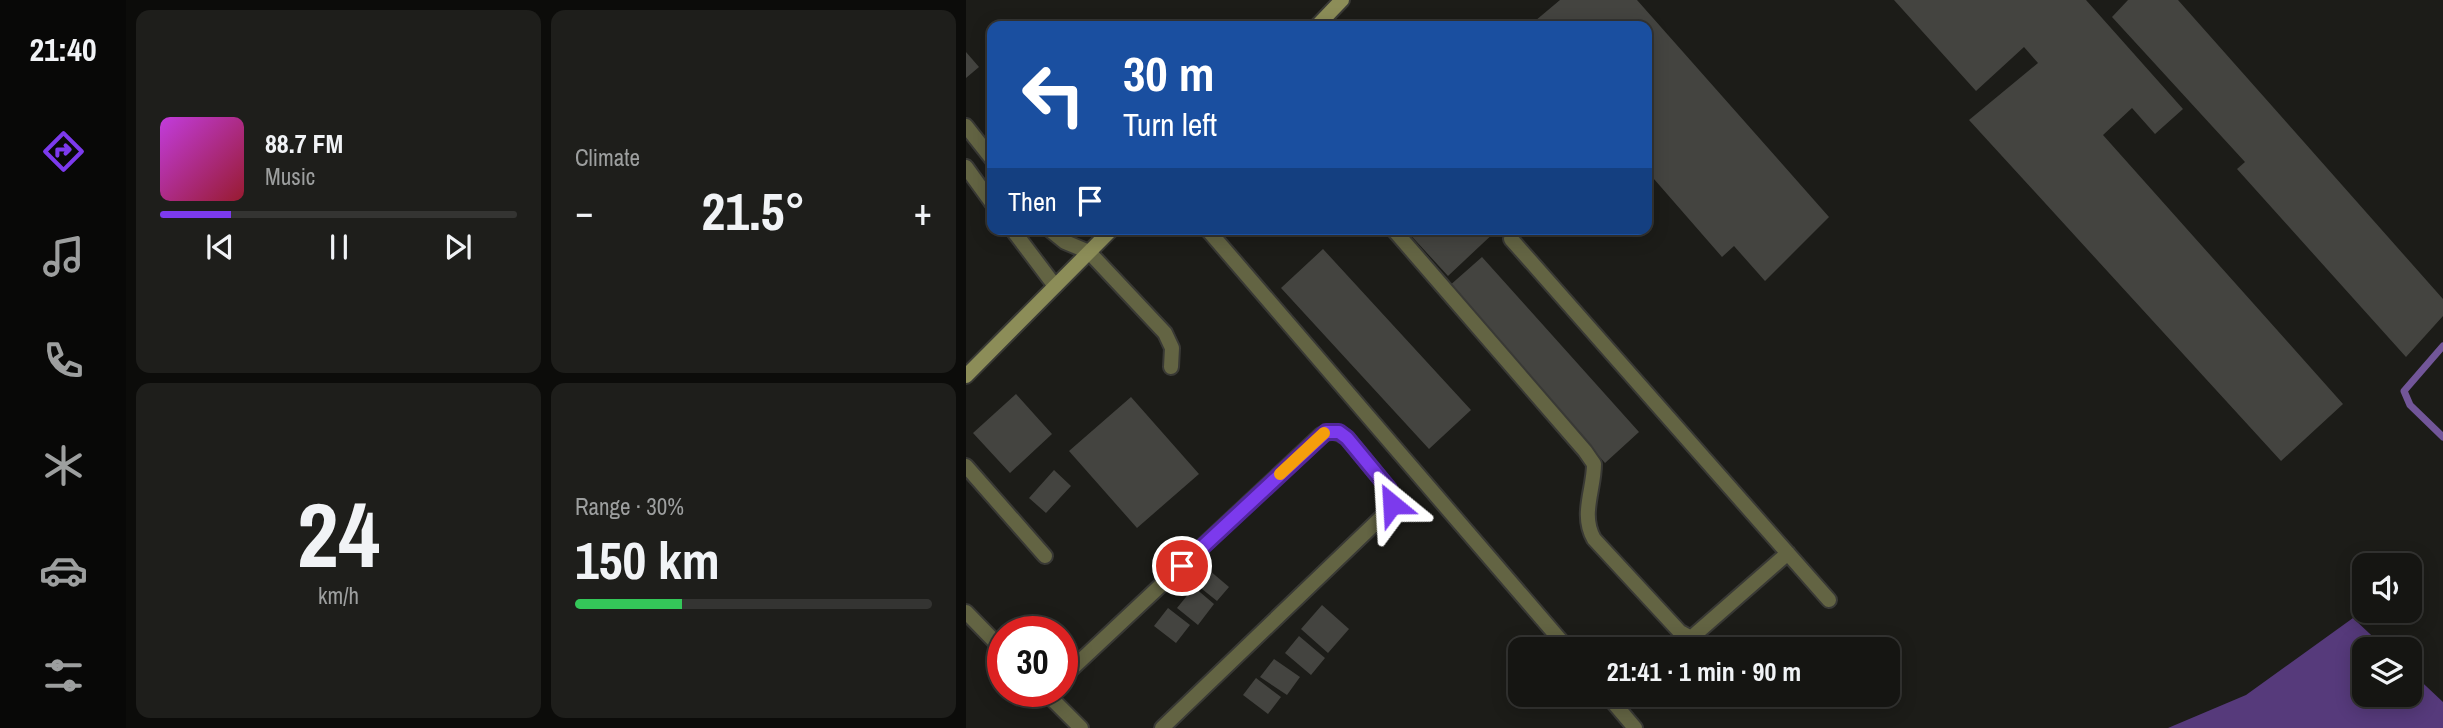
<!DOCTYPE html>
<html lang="en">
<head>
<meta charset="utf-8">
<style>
  body { margin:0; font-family:"Archivo Narrow",sans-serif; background:#1e1e1b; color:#f1f3f6; height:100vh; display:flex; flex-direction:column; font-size:26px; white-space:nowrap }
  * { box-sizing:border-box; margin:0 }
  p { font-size:23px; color:#9d9f9f }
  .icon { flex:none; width:38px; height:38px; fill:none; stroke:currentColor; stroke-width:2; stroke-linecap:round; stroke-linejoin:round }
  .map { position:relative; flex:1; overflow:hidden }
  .details { display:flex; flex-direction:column; gap:10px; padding:10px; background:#0c0c0a; width:840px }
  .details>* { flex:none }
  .banner { position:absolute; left:21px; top:21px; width:665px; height:214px; border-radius:14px; box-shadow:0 4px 18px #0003,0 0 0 2px #343432; background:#1a4fa0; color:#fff; overflow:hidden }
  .fabs { position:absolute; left:1386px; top:553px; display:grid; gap:14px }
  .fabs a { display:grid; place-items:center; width:70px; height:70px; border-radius:14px; background:#151512; box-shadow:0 4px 18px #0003,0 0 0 2px #343432; font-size:35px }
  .speed { position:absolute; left:21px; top:616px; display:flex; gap:14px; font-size:35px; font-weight:700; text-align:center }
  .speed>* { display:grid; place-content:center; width:91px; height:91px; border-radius:50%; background:#151512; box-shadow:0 4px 18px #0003,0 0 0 2px #343432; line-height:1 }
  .speed .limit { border:10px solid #d22; background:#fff; color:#111 }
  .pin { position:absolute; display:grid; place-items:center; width:60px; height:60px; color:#fff; margin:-30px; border:4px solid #fff; border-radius:50%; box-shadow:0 2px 7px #0007 }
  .me { position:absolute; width:77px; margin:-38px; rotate:333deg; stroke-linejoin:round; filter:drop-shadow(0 0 5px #0008) }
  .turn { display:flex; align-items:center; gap:24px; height:147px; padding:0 21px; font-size:32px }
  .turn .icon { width:91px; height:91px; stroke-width:2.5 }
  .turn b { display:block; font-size:49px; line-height:60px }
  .then { display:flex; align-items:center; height:66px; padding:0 21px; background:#0003; gap:14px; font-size:26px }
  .big { font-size:52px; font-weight:800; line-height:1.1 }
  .details .card { flex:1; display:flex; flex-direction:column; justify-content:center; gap:10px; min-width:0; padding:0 24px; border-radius:14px; background:#1e1e1b }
  .details .dial { align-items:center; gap:0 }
  .dial b { font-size:91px; line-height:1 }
  .song { display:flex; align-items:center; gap:21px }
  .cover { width:84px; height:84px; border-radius:10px; background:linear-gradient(135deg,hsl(290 70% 55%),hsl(350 70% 35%)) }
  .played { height:7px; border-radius:4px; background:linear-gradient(90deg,#7c3aed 20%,#343432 20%) }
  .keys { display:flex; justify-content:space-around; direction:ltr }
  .heat { display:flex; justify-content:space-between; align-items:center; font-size:38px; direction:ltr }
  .charge { height:10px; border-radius:5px; background:linear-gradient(90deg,#34c759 30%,#343432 0) }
  .details .tiles { flex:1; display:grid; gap:10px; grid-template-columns:repeat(2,1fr) }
  .trip { position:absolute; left:542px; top:637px; width:392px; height:70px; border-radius:14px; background:#151512; box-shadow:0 4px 18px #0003,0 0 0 2px #343432; font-weight:800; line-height:70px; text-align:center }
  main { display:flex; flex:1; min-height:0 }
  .tabs { display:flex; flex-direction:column; width:126px; justify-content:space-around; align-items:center; background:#080807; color:#9d9f9f }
  .tabs .icon { width:49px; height:49px }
  .tabs .current { color:#7c3aed }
  .tabs b { font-size:32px; color:#f1f3f6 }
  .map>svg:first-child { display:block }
  .forest { fill:#563a7b }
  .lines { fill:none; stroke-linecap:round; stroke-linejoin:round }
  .stream { stroke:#725699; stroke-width:7 }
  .building { fill:#444440 }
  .street-casing { stroke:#393935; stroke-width:18 }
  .secondary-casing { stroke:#393935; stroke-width:18 }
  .street { stroke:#636443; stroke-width:14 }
  .secondary { stroke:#8c8d58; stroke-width:14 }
  .route-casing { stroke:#51269a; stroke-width:18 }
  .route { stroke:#7c3aed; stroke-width:12 }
  .slow { stroke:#f59e0b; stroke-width:12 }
</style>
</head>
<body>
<main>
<nav class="tabs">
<b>21:40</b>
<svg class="icon current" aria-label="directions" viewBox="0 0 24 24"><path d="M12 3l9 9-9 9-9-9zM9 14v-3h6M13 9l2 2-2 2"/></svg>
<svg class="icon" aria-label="music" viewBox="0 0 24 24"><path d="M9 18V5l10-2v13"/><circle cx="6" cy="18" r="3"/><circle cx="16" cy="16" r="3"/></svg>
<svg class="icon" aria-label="phone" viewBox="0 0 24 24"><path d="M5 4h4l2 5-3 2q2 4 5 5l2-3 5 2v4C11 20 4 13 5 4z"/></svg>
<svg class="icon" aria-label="climate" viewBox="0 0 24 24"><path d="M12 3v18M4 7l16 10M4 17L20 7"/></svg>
<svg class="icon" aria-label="car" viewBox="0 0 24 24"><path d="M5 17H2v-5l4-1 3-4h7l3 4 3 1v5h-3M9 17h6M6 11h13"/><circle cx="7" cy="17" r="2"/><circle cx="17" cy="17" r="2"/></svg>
<svg class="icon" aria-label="filters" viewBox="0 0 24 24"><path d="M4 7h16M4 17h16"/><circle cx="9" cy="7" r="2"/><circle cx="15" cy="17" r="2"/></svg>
</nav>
<section class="details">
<div class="tiles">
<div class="card">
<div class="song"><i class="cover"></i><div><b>88.7 FM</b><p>Music</p></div></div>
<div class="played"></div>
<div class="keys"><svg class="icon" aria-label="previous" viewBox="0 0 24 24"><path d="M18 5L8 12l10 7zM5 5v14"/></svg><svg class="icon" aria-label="pause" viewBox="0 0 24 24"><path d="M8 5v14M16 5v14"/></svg><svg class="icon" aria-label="next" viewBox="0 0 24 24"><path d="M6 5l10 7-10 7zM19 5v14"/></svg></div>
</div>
<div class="card"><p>Climate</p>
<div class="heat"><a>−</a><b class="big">21.5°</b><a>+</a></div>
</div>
<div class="card dial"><b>24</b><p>km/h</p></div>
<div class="card"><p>Range · 30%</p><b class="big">150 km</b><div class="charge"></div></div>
</div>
</section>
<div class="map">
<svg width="1477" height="728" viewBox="0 0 1477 728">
  <rect width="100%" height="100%" fill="#1c1c18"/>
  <!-- forest -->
  <path class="forest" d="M1387,618L1420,649H1398V695H1444V671L1477,702V728H1202L1280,695Z"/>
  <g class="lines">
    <!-- stream -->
    <path class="stream" d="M1477,346L1438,391L1444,405L1477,437"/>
  </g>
  <!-- building -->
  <path class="building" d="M594,0H671L863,217L799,281L768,246L756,257L681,171V26H563Z
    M928,0H1120L1217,109L1189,134L1166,108L1137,135L1377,404L1315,461L1003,120L1072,63L1058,47L1010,91Z
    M1162,0H1212L1477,299V316L1440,357L1271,169L1279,162L1146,17Z
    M0,52L13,67L0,78Z
    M439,229H532L482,276Z
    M357,249L505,410L463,449L315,288Z
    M516,257L673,432L639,463L482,287Z
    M50,394L86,434L44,473L7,433Z
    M165,397L233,474L171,528L103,451Z
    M88,470L105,486L80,513L63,498Z
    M243,570L263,587L251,601L231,585Z
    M228,587L248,604L232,625L211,608Z
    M356,605L383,629L362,653L335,629Z
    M202,608L224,625L210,643L188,626Z
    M333,636L359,658L345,675L319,653Z
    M308,659L334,677L321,695L294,677Z
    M290,678L315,697L302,714L277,695Z"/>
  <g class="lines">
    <defs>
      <path id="street" d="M0,126L26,159
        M0,167L26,203
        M46,229L89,286
        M83,229L99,242L123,252L199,333L206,348L205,367
        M241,229L602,649
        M427,229L619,451L628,464C628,490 614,515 628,539L714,632L725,638L822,553
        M545,239L863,600
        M0,466L79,556
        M0,612L37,650
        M96,678L355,435C365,430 371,431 381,438L423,489L426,496L423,510L196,728
        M78,691L115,728
        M641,695L669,728"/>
      <path id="secondary" d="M351,26L376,0
        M0,376L146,229"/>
    </defs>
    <!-- street casing -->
    <use href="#street" class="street-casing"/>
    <!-- secondary casing -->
    <use href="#secondary" class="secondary-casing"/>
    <!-- street -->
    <use href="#street" class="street"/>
    <!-- secondary -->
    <use href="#secondary" class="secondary"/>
  </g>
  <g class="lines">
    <defs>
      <path id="route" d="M216,566L360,432H373L381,438L423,489L426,504"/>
    </defs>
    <!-- route casing -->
    <use href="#route" class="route-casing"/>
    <!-- route -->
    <use href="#route" class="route"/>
    <!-- slow -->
    <path class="slow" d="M314,474L358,433"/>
  </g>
</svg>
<div class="fabs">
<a><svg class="icon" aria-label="sound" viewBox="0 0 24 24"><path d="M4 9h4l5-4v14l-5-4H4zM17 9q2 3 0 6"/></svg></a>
<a><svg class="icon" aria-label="layers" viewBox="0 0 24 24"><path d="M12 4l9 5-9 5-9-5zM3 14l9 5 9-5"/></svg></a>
</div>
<div class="speed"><div class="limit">30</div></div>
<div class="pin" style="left:216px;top:566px;background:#d93025"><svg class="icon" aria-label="arrive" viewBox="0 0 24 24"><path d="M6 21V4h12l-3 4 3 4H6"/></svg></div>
<svg class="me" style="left:426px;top:504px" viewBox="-20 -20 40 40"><path d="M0-17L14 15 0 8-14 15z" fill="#7c3aed" stroke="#fff" stroke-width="4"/></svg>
<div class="trip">21:41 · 1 min · 90 m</div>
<div class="banner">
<div class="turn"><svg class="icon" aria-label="left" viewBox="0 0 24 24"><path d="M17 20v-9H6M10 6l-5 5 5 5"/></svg><div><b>30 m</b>Turn left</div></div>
<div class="then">Then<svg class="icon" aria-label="arrive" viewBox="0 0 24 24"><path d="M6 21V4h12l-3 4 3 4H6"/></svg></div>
</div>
</div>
</main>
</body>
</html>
